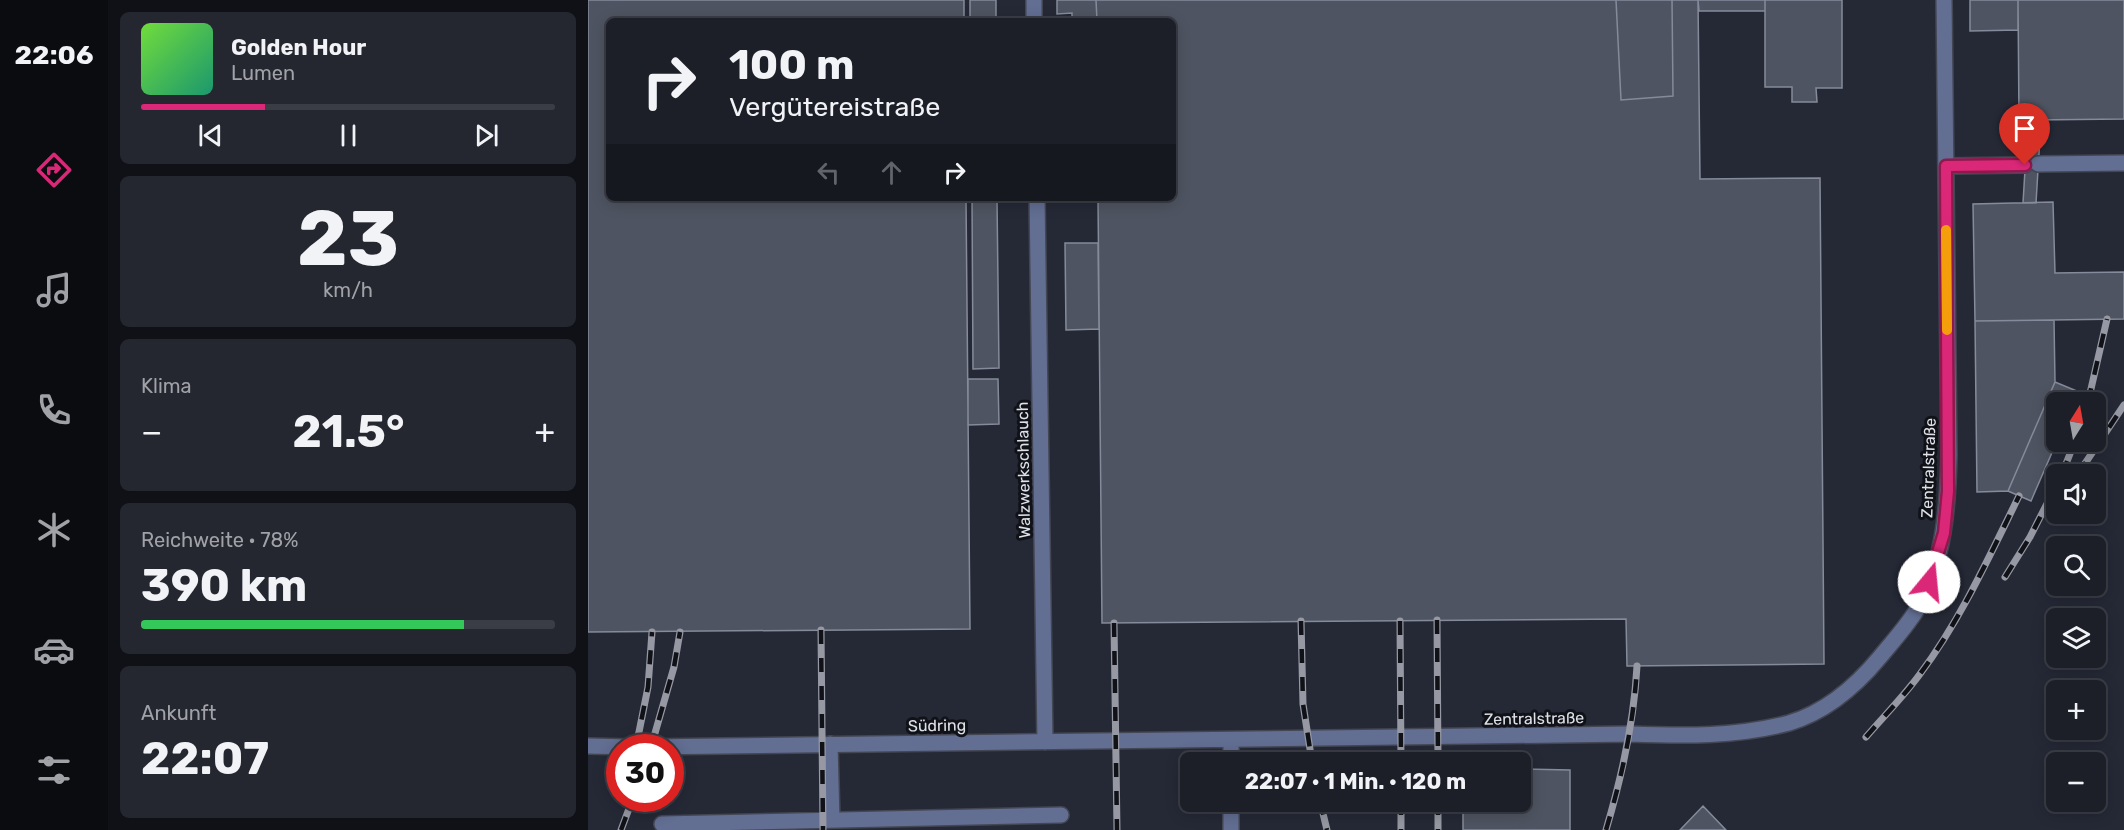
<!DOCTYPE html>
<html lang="de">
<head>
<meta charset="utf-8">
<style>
  body { margin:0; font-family:Rubik,sans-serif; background:#252730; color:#f1f3f6; height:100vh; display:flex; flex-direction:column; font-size:22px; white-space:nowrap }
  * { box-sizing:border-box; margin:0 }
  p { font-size:20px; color:#a0a2a8 }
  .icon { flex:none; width:33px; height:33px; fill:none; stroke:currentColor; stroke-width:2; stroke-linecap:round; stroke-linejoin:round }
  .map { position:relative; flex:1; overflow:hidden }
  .side { display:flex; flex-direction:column; gap:12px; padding:12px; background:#0f1116; width:480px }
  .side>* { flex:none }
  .guide { position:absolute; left:18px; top:18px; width:570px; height:183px; border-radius:9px; box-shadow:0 3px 15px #0003,0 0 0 2px #3a3d45; background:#1c1f28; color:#f1f3f6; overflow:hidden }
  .needle { width:39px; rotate:11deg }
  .buttons { position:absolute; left:1458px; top:392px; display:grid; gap:12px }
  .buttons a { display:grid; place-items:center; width:60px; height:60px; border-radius:9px; background:#1c1f28; box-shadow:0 3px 15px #0003,0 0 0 2px #3a3d45; font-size:30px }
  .speed { position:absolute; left:18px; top:734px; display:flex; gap:12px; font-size:30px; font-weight:700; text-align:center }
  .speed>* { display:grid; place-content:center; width:78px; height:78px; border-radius:50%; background:#1c1f28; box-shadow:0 3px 15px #0003,0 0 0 2px #3a3d45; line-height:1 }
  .speed .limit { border:9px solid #d22; background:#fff; color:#111 }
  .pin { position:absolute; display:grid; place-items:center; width:51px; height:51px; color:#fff; margin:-62px -26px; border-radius:50% 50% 50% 0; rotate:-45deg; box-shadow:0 0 6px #0007 }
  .pin .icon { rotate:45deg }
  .me { position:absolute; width:66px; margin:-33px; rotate:17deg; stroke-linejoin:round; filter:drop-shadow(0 0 4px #0008) }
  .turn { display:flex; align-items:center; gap:21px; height:126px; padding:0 24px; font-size:27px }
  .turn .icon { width:78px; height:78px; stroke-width:2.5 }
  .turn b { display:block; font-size:42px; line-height:51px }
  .lanes { display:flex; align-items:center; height:57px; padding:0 24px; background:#0003; justify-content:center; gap:30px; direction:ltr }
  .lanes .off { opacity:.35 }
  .big { font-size:45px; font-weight:700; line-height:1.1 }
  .side .card { flex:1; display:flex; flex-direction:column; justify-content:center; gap:9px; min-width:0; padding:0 21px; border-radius:9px; background:#252730 }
  .side .dial { align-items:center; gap:0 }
  .dial b { font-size:78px; line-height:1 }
  .song { display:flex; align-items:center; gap:18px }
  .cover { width:72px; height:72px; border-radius:9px; background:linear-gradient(135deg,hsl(100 70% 55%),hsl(160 70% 35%)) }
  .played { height:6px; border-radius:3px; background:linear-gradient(90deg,#db2777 30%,#3a3d45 30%) }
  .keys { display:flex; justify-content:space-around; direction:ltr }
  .heat { display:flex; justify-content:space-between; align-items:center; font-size:33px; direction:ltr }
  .charge { height:9px; border-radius:4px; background:linear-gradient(90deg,#34c759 78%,#3a3d45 0) }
  .trip { position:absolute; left:592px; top:752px; width:351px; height:60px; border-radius:9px; background:#1c1f28; box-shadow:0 3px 15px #0003,0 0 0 2px #3a3d45; font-weight:700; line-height:60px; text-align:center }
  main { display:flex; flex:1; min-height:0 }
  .tab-bar { display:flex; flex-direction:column; width:108px; justify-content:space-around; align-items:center; background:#0b0c10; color:#a0a2a8 }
  .tab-bar .icon { width:42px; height:42px }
  .tab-bar .current { color:#db2777 }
  .tab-bar b { font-size:27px; color:#f1f3f6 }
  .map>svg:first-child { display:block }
  .building { fill:#4f5462; stroke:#858b9a; stroke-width:1.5 }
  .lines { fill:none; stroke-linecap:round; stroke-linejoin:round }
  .minor-casing { stroke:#434653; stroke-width:18 }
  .minor { stroke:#626e92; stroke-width:15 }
  .rail-casing { stroke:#9699a3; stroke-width:7 }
  .rail { stroke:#101218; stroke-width:4.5; stroke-dasharray:14; stroke-linecap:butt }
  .route-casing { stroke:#8e194d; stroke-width:15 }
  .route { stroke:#db2777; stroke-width:10 }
  .slow { stroke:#f59e0b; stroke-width:10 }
  .labels { text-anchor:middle; stroke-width:6; stroke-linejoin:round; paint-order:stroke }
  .street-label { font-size:16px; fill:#dee1e9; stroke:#101218 }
</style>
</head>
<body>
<main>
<nav class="tab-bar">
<b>22:06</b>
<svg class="icon current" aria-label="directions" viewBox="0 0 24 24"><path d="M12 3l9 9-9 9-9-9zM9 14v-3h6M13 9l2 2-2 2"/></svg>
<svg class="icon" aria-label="music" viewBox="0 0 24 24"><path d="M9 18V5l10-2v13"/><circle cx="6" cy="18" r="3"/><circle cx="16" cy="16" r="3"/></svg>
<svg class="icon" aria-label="phone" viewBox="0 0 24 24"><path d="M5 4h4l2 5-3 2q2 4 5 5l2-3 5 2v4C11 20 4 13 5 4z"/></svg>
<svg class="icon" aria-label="climate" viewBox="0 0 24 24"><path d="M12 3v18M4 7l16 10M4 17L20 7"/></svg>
<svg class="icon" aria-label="car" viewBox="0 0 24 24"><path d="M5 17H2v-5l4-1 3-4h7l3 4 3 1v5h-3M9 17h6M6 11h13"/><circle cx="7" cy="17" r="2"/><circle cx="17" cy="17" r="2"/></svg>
<svg class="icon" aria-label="filters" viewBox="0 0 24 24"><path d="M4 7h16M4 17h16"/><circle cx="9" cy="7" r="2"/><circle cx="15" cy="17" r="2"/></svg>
</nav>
<section class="side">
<div class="card">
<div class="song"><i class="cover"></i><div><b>Golden Hour</b><p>Lumen</p></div></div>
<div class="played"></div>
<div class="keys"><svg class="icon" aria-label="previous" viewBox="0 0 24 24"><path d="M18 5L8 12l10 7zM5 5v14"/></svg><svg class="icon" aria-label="pause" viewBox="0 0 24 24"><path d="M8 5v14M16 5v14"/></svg><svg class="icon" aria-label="next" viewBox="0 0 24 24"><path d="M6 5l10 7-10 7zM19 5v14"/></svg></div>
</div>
<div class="card dial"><b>23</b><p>km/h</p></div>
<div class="card"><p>Klima</p>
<div class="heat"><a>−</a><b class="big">21.5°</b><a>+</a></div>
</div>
<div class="card"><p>Reichweite · 78%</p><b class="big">390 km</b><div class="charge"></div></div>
<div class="card"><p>Ankunft</p><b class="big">22:07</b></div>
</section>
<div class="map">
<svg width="1536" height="830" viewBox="0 0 1536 830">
  <rect width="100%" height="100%" fill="#252936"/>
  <!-- building -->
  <path class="building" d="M0,0H376V21H21V198H378L382,629L0,632Z
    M382,0H408V21H382Z
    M469,0H508L509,21H484V13L469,14Z
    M508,0H1110L1112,179L1232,178L1236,664L1039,666L1038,619L514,623L510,198H585V21H509Z
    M1028,0H1084L1085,96L1033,100Z
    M1110,0H1177V11H1111Z
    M1177,0H1254V88H1228L1229,102H1204V87H1177Z
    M1382,0H1430V30L1382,31Z
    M1430,0H1536V119L1431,120Z
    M1440,120H1453L1448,203H1435Z
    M384,198H409L411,368L385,369Z
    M1465,202L1467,273L1536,272V319L1387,321L1385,204Z
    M477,243H510L511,329L478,330Z
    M1466,320L1467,382L1420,491L1389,492L1387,321Z
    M380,379H410L411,424L380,425Z
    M1467,382L1491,392L1486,402H1468L1469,441L1443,501L1420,491Z
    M933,769L982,770V830H875V801H933Z
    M1115,806L1138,830H1092Z"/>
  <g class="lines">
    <defs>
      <path id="minor" d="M446,0V21
        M1450,164L1536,163
        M1358,166L1437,165
        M449,198L457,742
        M242,744L244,820
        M0,746L43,747
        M55,747L1042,734C1096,736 1148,737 1201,723C1238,712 1268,686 1292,657C1305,641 1321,624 1331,606C1356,560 1360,506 1361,455L1356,0
        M643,762V740
        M74,824L473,815
        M643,830V801"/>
    </defs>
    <!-- minor casing -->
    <use href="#minor" class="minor-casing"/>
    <!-- minor -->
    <use href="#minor" class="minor"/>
    <defs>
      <path id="rail" d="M1500,402L1519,319
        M1474,474L1487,441
        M1490,474L1536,405
        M1417,577L1442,537L1468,486
        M849,620L850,762
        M713,621L715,704L724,762
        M812,621L813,762
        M526,623L529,830
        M233,630L235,830
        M1278,737C1296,716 1316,696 1332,674C1373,619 1401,557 1431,496
        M48,747L60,687L64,632
        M63,747L86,667L92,632
        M732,801L739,830
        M813,801V830
        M850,801V830
        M33,830L45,798
        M1018,830C1034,776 1046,723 1049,666"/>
    </defs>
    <!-- rail casing -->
    <use href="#rail" class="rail-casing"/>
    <!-- rail -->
    <use href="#rail" class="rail"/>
  </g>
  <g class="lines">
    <defs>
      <path id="route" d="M1341,582L1356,533L1360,491L1358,166L1437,165"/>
    </defs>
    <!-- route casing -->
    <use href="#route" class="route-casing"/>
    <!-- route -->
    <use href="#route" class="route"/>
    <!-- slow -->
    <path class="slow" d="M1358,230L1359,330"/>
  </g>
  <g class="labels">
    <!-- street labels -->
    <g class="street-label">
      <text transform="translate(1340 468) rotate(-88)" y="6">Zentralstraße</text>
      <text transform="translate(435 470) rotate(-91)" y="6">Walzwerkschlauch</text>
      <text transform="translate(946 718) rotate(-1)" y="6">Zentralstraße</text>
      <text transform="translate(349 725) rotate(-1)" y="6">Südring</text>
    </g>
  </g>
</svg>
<div class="buttons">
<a><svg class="needle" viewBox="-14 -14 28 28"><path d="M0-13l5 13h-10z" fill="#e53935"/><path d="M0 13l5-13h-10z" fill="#a0a2a8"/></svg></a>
<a><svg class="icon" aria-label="sound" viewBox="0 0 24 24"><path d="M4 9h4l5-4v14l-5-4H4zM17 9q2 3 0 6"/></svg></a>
<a><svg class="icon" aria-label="search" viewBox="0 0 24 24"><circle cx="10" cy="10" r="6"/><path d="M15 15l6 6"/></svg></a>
<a><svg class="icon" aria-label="layers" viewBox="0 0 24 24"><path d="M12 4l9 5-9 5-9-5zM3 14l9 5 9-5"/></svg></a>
<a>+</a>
<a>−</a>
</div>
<div class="speed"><div class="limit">30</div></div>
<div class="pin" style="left:1437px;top:165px;background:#d93025"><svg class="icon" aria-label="arrive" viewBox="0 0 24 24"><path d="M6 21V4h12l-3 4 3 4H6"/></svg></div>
<svg class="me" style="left:1341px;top:582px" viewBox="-20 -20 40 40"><circle r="19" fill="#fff"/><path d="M0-13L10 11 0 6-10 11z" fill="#db2777"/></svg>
<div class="trip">22:07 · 1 Min. · 120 m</div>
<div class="guide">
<div class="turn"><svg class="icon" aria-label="right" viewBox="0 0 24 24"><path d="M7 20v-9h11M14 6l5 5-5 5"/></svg><div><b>100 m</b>Vergütereistraße</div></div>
<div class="lanes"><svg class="icon off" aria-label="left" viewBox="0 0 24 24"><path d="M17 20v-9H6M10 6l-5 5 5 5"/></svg><svg class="icon off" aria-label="ahead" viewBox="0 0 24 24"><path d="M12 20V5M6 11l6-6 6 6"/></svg><svg class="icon" aria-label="right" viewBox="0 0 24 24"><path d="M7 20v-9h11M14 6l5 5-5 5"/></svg></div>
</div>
</div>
</main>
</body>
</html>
